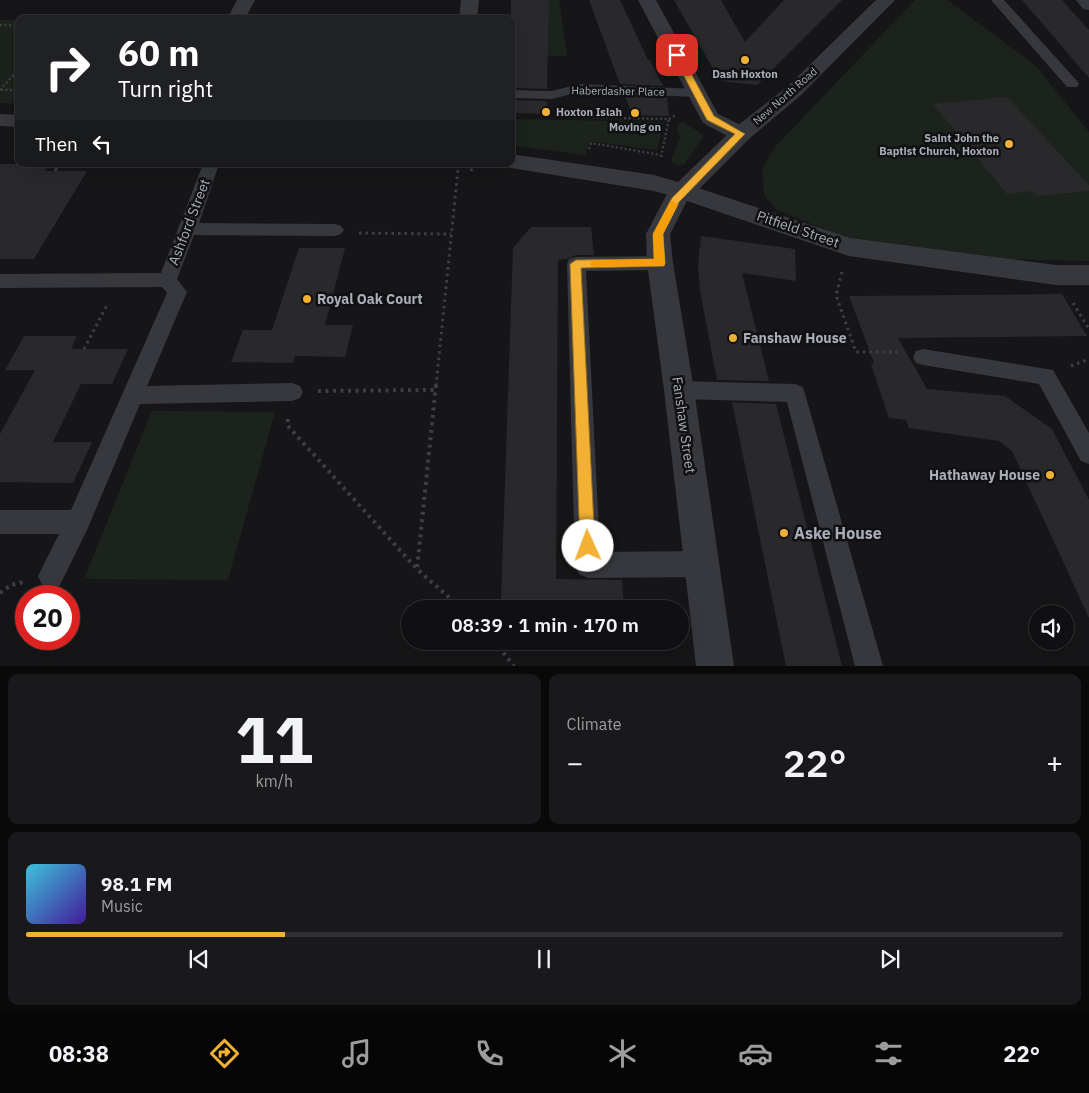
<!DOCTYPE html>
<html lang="en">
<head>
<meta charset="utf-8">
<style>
  body { margin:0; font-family:"IBM Plex Sans",sans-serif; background:#19191b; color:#f1f3f6; height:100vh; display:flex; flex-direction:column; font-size:19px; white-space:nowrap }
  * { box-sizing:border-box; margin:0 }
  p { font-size:16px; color:#9c9d9f }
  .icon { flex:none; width:28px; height:28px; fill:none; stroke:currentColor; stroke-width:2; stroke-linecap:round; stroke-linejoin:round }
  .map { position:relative; height:666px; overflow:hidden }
  .side { display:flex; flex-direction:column; gap:8px; padding:8px; background:#09090a; flex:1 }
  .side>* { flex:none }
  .top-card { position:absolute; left:15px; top:15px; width:500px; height:152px; border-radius:10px; box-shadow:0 5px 20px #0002,0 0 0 1px #303032; background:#202124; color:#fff; overflow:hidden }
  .buttons { position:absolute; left:1029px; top:605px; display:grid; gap:10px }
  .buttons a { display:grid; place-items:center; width:45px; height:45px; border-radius:50%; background:#101012; box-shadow:0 5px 20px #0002,0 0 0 1px #303032; font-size:25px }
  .speed { position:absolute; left:15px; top:585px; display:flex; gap:10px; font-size:25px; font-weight:700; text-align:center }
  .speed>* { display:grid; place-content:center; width:65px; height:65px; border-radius:50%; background:#101012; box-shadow:0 5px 20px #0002,0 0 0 1px #303032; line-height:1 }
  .speed .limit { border:8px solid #d22; background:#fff; color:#111 }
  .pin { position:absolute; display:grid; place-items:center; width:42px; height:42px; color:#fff; margin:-21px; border-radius:10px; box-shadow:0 2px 8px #0006 }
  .me { position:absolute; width:55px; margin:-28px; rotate:358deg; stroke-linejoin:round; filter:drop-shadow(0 0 4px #0008) }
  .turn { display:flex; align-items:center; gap:18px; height:105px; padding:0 20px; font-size:22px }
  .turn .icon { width:65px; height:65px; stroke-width:2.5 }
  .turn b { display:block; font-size:35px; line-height:42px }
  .then { display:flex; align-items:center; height:48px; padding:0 20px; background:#0003; gap:10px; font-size:19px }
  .big { font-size:38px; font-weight:600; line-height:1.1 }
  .side .tile { flex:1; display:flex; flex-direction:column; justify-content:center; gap:8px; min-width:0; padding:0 18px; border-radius:10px; background:#19191b }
  .side .dial { align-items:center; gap:0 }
  .dial b { font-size:65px; line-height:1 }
  .song { display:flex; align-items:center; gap:15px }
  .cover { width:60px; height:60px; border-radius:8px; background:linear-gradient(135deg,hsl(190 70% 55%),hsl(260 70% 35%)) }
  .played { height:5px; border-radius:2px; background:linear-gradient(90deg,#f2b134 25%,#303032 25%) }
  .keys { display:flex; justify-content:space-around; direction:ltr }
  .heat { display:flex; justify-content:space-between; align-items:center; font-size:28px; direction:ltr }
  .side .tiles { flex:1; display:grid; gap:8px; grid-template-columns:1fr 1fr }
  .tile:last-child { grid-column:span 2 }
  .trip { position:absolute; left:401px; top:600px; width:288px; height:50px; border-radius:25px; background:#101012; box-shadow:0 5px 20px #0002,0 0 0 1px #303032; font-weight:600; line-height:50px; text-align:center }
  .dock { display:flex; height:80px; justify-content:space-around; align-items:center; background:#060607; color:#9c9d9f }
  .dock .icon { width:35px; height:35px }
  .dock .selected { color:#f2b134 }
  .dock b { font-size:22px; color:#f1f3f6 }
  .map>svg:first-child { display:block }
  .green { fill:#1c231d }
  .building { fill:#29292c }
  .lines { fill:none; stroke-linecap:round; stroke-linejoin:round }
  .path-far2 { stroke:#3d3f44; stroke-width:2.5; stroke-dasharray:2 2.5; stroke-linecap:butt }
  .path-far1 { stroke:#3d3f44; stroke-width:3; stroke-dasharray:2.5 4; stroke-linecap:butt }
  .path { stroke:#3d3f44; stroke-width:4; stroke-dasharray:3 4.5; stroke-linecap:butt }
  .service { fill:#37383d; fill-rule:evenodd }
  .minor { fill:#37383d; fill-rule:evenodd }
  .tertiary { fill:#37383d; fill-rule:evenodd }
  .route { fill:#f2b134; stroke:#9d7322 }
  .slow { fill:#f59e0b }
  .poi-dot { fill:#f2b134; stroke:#111113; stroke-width:2 }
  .labels { text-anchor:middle; stroke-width:5; stroke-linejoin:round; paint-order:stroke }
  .far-poi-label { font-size:11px; font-weight:bold; fill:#a8adb8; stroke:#111113 }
  .far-street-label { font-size:11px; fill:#a8adb8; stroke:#111113 }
  .street-label { font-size:14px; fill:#a8adb8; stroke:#111113 }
  .poi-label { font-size:14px; font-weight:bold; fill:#a8adb8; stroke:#111113; text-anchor:start }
  .near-poi-label { font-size:16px; font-weight:bold; fill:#a8adb8; stroke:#111113; text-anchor:start }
</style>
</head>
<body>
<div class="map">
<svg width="1089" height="666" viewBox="0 0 1089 666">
  <rect width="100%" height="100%" fill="#161618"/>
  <!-- green -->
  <path class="green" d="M548,0H559L567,56H547Z
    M915,0H947L1036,66L1089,132V261L987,259L854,242L776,209L764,195L762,169L775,147Z
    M0,20H19V104L0,103Z
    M511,119L664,122L657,150L590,141L585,155L511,145Z
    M684,122L704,136L684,164L678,165L671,161L680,137L677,128L679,123Z
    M152,411L275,412L228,580L84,579Z"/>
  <!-- building -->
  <path class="building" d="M511,0H549L547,89L511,88Z
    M589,0H620L648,60H650L663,86L620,84Z
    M674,0H721L745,42L784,0H842L757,85L720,81Z
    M1022,0H1062L1089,30V78Z
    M625,96L667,98L669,116L632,115Z
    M1007,97L1089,185V191L1037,196L1032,191L1007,194L933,104Z
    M511,100L547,101V114L511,113Z
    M0,164H49L45,171H87L34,259H0Z
    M531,227H591L594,255H576L567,259L558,260L556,579L622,580L624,609H507L501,600L513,248Z
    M701,236L795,249L796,281L742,273L769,381L717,380L700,291L698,266Z
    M299,248H345L325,325H353L345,357L295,356L293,363L231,362L243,330H272Z
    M1062,294L1087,336L898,338L927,389L1005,396L1052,429L1089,500V618L1012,451L999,441L909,428L906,420L889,418L871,364L874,363L849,296Z
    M24,336H77L71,349H128L112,384H81L53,442H92L73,483L0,482V434L35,370H5Z
    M732,402L776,404L842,666H786Z
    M528,641H626V644L529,642Z"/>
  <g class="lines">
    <!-- path-far2 -->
    <path class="path-far2" d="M0,25H19
      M0,90L19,69
      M1,90H19
      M561,117L669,119L676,115
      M589,149L591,143L661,155
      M661,157L669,119
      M56,169L59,164"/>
    <!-- path-far1 -->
    <path class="path-far1" d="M55,171L57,168
      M471,171L472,168
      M359,233L451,234
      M842,272L836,295L856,352H898
      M1073,303L1089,329
      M84,349L107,305
      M1071,366L1089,359
      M436,386L458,169"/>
    <!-- path -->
    <path class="path" d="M436,385L417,569L462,609
      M318,391L435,390
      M288,419L287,425L416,568
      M0,593L11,585L24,582
      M494,641L514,666"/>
    <!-- service -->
    <path class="service" d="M991,0H1004L1077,81L1079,84L1077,87H1067Z
      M579,84L696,89L701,90L703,93L701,96L696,97L579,92L552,99L511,98V90L552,91Z
      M203,164H219L199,223L335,224L341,226L344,230L341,234L335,236L194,235L177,279L187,292L147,386L292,383L300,386L303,392L300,398L292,401L140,404L87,530L60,585L51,589L42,585L38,576L59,534H0V510H71L167,293L162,287L0,288V274L161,273Z
      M660,256L667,258L669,263L667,268L660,270L586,271L600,552L702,551L711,555L715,564L711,573L702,577L588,578L579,574L575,565L567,264L569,259L576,257Z
      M923,349L1053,370L1089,433V464L1081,461L1039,384L923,365L916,363L913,357L916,351Z
      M679,381L795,384L803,387L883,666H855L787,402L679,399L671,396L668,390L671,384Z"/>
    <!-- minor -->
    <path class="minor" d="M237,0H255L245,19H227Z
      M461,0H479L477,19H459Z
      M638,0H656L718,114L749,129L752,134L749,139L741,141L733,139L703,123Z
      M1076,0H1089V10L1083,9Z
      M683,183L850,238L1056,265H1089V285H1056L849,256L687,201L670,234L673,263L694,390L734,666H696L664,390L647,263L646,234L667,194L675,185Z"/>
    <!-- tertiary -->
    <path class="tertiary" d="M876,0H895L801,95L749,139L691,197L683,199L654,191L511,168L502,164H511V154L654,175L678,182L733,129L787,87Z
      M0,114L19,115V127L0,126Z"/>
  </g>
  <!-- route -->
  <path class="route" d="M677,53L681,55L714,116L745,134L679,202L663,234L665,263L664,266L581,268L595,546L592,551L588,553L583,551L580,546L570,264L576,260L654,259L653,234L672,198L735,134L707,120L673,55Z"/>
  <!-- slow -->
  <path class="slow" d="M673,201L678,205L663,234L665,263L664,266L592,267L590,264L592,261L596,260L654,259L653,234L670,202Z"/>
  <!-- markers -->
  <g class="poi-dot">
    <circle cx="745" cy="60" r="5"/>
    <circle cx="546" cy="112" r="5"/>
    <circle cx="635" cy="113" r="5"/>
    <circle cx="1009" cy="144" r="5"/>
    <circle cx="307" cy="299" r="5"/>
    <circle cx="733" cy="338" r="5"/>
    <circle cx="1050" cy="475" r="5"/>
    <circle cx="784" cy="533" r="5"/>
  </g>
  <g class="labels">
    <!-- far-poi labels -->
    <g class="far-poi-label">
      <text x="745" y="78">Dash Hoxton</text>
      <text x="556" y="116" text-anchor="start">Hoxton Islah</text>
      <text x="635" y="131">Moving on</text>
      <text x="999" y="142" text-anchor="end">Saint John the<tspan x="999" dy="13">Baptist Church, Hoxton</tspan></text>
    </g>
    <!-- far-street labels -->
    <g class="far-street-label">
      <text transform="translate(618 91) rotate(1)" y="4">Haberdasher Place</text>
      <text transform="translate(785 96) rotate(-41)" y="4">New North Road</text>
    </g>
    <!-- street labels -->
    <g class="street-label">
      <text transform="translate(189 222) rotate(-69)" y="5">Ashford Street</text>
      <text transform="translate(798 229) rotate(19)" y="5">Pitfield Street</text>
      <text transform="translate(684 425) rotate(82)" y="5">Fanshaw Street</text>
    </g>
    <!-- poi labels -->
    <g class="poi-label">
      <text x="317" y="304">Royal Oak Court</text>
      <text x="743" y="343">Fanshaw House</text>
      <text x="1040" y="480" text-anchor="end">Hathaway House</text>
    </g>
    <!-- near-poi labels -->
    <g class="near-poi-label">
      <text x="794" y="539">Aske House</text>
    </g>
  </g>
</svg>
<div class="buttons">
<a><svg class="icon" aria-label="sound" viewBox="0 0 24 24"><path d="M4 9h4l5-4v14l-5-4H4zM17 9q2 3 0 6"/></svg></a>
</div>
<div class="speed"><div class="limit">20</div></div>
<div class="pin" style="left:677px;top:55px;background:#d93025"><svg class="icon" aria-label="arrive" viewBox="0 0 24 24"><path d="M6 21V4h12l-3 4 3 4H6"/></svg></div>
<svg class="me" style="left:588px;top:546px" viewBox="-20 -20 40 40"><circle r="19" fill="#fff"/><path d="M0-13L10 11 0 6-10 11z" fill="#f2b134"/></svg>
<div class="trip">08:39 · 1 min · 170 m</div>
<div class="top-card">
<div class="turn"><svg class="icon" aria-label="right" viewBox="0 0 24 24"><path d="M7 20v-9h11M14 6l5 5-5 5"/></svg><div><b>60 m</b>Turn right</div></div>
<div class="then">Then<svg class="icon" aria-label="left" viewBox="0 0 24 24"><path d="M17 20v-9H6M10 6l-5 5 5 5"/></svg></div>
</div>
</div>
<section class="side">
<div class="tiles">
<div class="tile dial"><b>11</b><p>km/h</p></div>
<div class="tile"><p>Climate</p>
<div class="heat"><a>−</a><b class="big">22°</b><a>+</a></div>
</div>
<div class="tile">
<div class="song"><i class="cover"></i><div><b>98.1 FM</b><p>Music</p></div></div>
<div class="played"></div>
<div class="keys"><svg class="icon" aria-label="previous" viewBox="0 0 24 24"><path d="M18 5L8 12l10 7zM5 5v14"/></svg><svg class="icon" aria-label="pause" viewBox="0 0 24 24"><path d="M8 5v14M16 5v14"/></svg><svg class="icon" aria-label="next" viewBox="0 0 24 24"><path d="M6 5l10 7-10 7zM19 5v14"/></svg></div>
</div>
</div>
</section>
<nav class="dock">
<b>08:38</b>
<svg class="icon selected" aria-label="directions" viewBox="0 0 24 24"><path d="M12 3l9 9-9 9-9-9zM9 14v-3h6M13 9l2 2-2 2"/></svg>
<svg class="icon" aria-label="music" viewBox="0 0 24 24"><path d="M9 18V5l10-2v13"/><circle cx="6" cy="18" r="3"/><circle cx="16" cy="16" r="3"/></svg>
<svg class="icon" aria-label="phone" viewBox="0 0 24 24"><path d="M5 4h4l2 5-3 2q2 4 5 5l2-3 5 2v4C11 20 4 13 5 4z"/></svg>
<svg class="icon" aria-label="climate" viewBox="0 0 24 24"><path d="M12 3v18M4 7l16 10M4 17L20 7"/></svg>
<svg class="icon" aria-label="car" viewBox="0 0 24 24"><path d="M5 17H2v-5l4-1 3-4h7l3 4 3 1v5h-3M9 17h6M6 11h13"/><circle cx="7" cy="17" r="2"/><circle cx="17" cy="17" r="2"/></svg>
<svg class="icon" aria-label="filters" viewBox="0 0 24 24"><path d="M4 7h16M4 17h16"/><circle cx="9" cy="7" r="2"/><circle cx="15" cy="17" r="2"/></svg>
<b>22°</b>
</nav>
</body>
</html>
